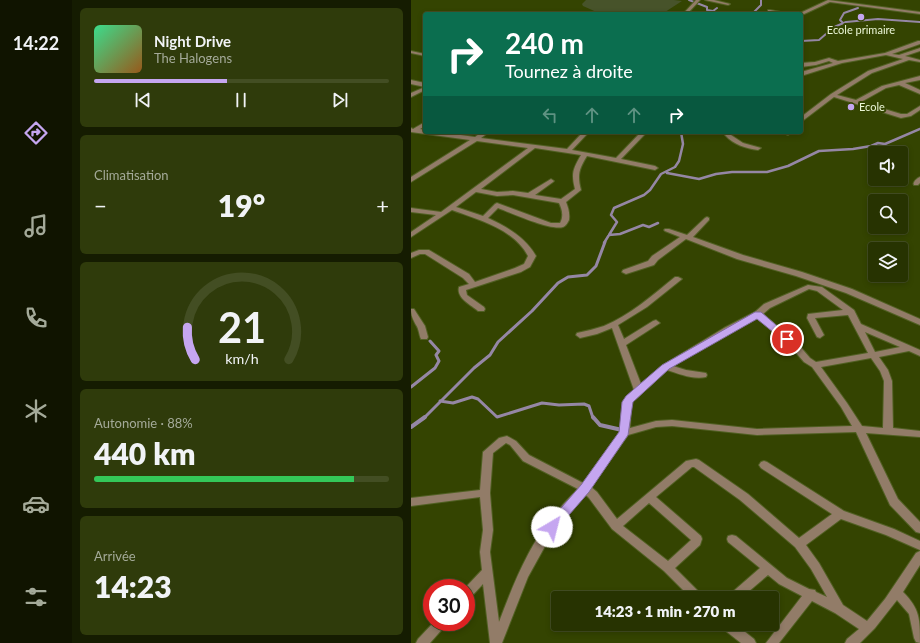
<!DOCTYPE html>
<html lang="fr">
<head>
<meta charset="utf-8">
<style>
  body { margin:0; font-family:Lato,sans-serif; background:#2f3b0b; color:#f1f3f6; height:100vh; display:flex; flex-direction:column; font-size:15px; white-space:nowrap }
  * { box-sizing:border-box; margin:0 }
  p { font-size:13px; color:#a4aa99 }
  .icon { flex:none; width:22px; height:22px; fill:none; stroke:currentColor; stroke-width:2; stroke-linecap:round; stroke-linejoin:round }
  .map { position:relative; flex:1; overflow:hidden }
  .panel { display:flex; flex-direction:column; gap:8px; padding:8px; background:#151c01; width:339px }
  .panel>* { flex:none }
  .hud { position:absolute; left:12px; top:12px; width:380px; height:122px; border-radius:4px; box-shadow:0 2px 6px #0003,0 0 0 1px #434e23; background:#0b6e4f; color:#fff; overflow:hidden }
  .fabs { position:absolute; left:457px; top:146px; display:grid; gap:8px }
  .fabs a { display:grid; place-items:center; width:40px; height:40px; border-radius:4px; background:#273301; box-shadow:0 2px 6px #0003,0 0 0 1px #434e23; font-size:20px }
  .speed { position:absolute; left:12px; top:579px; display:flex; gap:8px; font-size:20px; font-weight:700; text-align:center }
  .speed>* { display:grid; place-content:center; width:52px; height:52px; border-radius:50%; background:#273301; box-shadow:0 2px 6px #0003,0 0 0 1px #434e23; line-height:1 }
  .speed .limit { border:6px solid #d22; background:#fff; color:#111 }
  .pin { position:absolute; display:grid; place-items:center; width:34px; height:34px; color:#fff; margin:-17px; border:2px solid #fff; border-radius:50%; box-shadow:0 1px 4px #0007 }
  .me { position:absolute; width:44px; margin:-22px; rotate:37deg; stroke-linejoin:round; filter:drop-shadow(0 0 3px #0008) }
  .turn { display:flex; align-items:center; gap:14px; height:84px; padding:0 16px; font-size:18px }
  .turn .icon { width:52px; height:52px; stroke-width:2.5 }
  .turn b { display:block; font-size:28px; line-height:34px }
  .lanes { display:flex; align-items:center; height:38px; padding:0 16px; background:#0003; justify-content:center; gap:20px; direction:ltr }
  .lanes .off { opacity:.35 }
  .big { font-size:30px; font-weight:800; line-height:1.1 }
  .panel .tile { flex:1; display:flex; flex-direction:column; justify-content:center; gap:6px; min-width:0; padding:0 14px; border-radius:6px; background:#2f3b0b }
  .panel .dial { align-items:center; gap:0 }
  .dial svg { height:104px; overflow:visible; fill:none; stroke:#434e23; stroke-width:7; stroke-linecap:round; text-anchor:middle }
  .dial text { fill:#f1f3f6; stroke:none }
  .song { display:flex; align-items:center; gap:12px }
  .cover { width:48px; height:48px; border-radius:6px; background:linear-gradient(135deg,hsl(150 70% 55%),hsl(30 70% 35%)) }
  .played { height:4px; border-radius:2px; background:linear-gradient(90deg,#c5a6f0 45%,#434e23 45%) }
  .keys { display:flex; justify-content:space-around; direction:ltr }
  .heat { display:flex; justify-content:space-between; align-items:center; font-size:22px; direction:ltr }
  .charge { height:6px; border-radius:3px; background:linear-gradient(90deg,#34c759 88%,#434e23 0) }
  .trip { position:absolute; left:140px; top:591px; width:228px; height:40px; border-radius:4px; background:#273301; box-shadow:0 2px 6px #0003,0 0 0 1px #434e23; font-weight:800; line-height:40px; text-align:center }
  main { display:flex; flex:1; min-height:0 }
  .tab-bar { display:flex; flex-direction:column; width:72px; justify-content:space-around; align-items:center; background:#101400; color:#a4aa99 }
  .tab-bar .icon { width:28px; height:28px }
  .tab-bar .selected { color:#c5a6f0 }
  .tab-bar b { font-size:18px; color:#f1f3f6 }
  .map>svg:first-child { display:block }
  .green { fill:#47532a }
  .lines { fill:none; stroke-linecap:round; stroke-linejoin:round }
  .stream-far3 { stroke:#9587a5; stroke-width:2 }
  .stream-far2 { stroke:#9587a5; stroke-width:2.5 }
  .stream-far1 { stroke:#9587a5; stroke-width:3 }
  .stream { stroke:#9587a5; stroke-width:4 }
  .street-casing { stroke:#516023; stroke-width:2 }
  .street { fill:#927c68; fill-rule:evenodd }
  .route { fill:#c5a6f0; stroke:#806c9c }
  .poi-dot { fill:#c5a6f0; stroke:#344401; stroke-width:1.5 }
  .labels { text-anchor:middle; stroke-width:4; stroke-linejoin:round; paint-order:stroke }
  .far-poi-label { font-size:11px; fill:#ebf6d6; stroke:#344401 }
</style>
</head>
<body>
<main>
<nav class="tab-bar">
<b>14:22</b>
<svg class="icon selected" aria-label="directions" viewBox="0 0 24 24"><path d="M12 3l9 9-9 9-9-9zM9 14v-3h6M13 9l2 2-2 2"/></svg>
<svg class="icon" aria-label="music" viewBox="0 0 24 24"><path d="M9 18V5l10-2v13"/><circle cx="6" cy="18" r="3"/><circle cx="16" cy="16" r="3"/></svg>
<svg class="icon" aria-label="phone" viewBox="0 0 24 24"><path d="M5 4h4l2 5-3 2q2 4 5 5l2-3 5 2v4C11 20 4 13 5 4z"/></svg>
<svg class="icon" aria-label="climate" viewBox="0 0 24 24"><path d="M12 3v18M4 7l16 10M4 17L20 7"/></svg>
<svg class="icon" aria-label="car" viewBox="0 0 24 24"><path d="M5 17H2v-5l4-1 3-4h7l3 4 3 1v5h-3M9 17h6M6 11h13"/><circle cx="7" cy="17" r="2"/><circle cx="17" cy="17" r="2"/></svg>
<svg class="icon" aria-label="filters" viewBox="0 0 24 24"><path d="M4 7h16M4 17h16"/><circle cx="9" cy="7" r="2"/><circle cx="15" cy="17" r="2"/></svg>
</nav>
<section class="panel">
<div class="tile">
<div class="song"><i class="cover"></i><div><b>Night Drive</b><p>The Halogens</p></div></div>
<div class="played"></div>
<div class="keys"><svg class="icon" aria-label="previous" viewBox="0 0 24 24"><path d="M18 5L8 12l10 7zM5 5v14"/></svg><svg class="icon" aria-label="pause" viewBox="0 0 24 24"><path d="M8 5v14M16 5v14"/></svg><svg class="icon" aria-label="next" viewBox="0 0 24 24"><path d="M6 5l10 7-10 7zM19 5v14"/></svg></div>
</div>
<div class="tile"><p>Climatisation</p>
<div class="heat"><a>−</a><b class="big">19°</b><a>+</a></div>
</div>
<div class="tile dial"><svg viewBox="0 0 100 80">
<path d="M14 69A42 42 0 1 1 86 69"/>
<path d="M14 69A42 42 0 0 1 8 44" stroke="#c5a6f0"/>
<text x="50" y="56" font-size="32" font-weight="700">21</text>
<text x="50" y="72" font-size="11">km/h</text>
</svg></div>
<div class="tile"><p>Autonomie · 88%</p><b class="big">440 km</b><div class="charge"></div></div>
<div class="tile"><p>Arrivée</p><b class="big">14:23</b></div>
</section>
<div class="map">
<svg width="509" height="643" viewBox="0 0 509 643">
  <rect width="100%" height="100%" fill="#344401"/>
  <!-- green -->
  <path class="green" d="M175,0H263L271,1L251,14H190L172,6L171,4Z"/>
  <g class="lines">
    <!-- stream-far3 -->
    <path class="stream-far3" d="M278,0L296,7V10L302,11
      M306,8L302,11L308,14
      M341,14L350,5V0
      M432,23L429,20L433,13L447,8
      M390,41L408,40L423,27L435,22L467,19L509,22"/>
    <!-- stream-far2 -->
    <path class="stream-far2" d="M256,173L288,179L305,174L321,172H356L377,166L408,151L442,149L460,146L467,143L474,144L509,129
      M198,235L209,234L232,225L238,227L247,223
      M193,243L206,222L200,215L203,208L233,195L239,190L250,174L264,167L268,161L272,144L270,132"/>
    <!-- stream-far1 -->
    <path class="stream-far1" d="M0,387L24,368L28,361L25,355L28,351L19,341
      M29,401L42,403L61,397L67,399L86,417L131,403L148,405L173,404L178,406L182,418
      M13,418L63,368L79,355L87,342L121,311L147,283L157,277L176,275L185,266L194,242"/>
    <!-- stream -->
    <path class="stream" d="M182,417L189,425L211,430
      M0,427L14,417"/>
    <defs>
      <path id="street" d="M285,0H289L276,14H272Z
        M294,0H303L319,4L317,5Z
        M417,0L509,12V14L419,2L391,15L387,14Z
        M359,10L375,13L377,14L357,12V10Z
        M507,41H509V44L481,54L488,55L509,48V51L494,56L509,60V62L498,60L461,73L426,95L445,100L471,86L509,76V80L494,83L509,90V94L488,85L475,88L450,102L490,114H496L509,106V110L500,116L490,118L423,97L390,122V117L420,94L457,71L492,59L475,55L431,63L390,76V72L422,63L418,61L405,65L390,67V63L404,62L418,58L427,61L474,53Z
        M0,51L14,54V56L0,53Z
        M0,80L14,83V90L0,97V93L14,87L0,84Z
        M14,122V126L9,129L14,130V132H28L64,137L71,132H78L70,138L156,149L172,132H178L161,150L205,158L230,132H236L210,159L244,166L247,168L244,170L176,156C168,169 166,175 170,190L155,202C157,207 159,213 158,220C157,222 155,226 152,227C140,231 100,213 87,208L77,218C96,227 114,237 125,256L119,267L110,272L55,290L56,295L73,307L74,309L73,311H67C60,305 45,298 48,287L58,284L52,278L14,254H9L0,258V253L8,250H18L58,274L64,282L104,268L113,264L117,256C103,229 68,220 41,210L0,237V232L25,215L0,212V208L30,212L117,148L66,141L0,182V177L59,140L0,132V128L2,129ZM124,148L170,155C162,169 160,173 164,189L150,199L124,195L142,182L143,181L140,179L117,193L102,191L86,192L70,189ZM65,192L86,196L102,195L148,203C151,209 153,216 149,223H140L86,203L84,204L72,216L45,207Z
        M316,132H325L320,135L332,143L350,148L347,150C334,148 323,145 314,135V133Z
        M375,132H381L377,135L375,134Z
        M509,177V183L507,185H503C501,183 506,178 509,177Z
        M296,217L298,218V220L282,237L332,255L391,272L441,289L509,319V325L435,293L385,276L326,259L275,239L247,260L243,265L215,274L211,272L212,270L237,261L241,256L269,237L254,231L253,230L254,229H258L276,235L294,218Z
        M264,277H267L271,279L236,307L207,325L213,339L242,321L245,320L249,323L215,345L230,384L252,365L313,328L344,312L353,304L397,285L411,287L443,310L450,324L509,350V356L498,351L468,357L477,370L481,381L482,428L509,431V437L455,433L487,499L509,522V533L505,532L479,505L445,432L346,435L261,426L245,427L217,435L180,487L186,492L206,519L275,461L285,459L288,460L337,494L388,538L421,514L350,468L348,465L350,462L353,461L356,462L433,511L483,529L509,541V550L475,535L430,519L395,545L408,563L432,605L456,621L474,599L505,553L509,551V565L492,592C509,609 509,619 509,643L505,642L503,638L498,614L486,600L464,628L449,643H434L436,639L448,629L424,613L401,601L368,643H355L391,596L368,584L357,575L330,598H316L318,595L349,568L317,542L316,539L317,536L321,535L325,536L376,578L398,589L404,590L405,592L416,597L400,569L384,547L329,500L283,467H281L245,497L290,536L291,539L289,545L264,568L291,595L293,598H280L253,571L201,529L178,498L174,494L151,520L138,539L117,577L91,643H79L72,584L59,598L55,600L54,588L71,570L69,552L72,530L69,497L0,506V498L69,490L72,452L88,438L96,436L105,441L118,455L172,483L209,432L212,402L223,390L201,328L186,334L169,338L165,335L166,333C175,331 184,329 193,326C219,315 242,295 264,277ZM398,289L406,291L432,310L397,314L396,318L406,337L409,338L413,335L404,318L437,315L457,353L405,362L399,358L387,344L352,314L359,308ZM346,318L381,348L393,362L401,367L430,407L441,426L346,429L261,420L245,421L219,428L220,403L256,370C268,374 283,380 295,377L296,375L295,373L275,370L262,366L319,332ZM454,332L489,347L464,352ZM460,358L469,371L473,381L472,428L451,426L436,403L410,367ZM95,443L99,445L112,461L167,489C159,497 151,505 144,514C118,544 102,585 88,622L79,552L82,530L79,493L82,453ZM238,503L280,540L257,561L212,526Z
        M0,309H3L14,326L17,337L16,339H10C8,335 8,329 5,325C2,319 0,316 0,309Z
        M23,622H36L34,626L19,643H5L7,639Z
        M309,624H324L343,639L345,643H330L311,628Z"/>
    </defs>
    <!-- street casing -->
    <use href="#street" class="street-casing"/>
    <!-- street -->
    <use href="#street" class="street"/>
  </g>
  <!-- route -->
  <path class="route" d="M344,312H350L379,337L381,339L379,341H373L346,319L258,369L222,402L217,435L178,492L145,530L141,531L137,530L135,527L137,523L170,485L208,432L211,402L215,396L251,365Z"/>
  <!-- markers -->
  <g class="poi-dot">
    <circle cx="450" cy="17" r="4"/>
    <circle cx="440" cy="107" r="4"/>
  </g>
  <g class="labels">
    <!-- far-poi labels -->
    <g class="far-poi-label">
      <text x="450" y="34">Ecole primaire</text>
      <text x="448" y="111" text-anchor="start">Ecole</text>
    </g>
  </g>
</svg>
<div class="fabs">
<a><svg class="icon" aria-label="sound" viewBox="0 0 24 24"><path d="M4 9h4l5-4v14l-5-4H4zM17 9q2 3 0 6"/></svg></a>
<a><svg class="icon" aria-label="search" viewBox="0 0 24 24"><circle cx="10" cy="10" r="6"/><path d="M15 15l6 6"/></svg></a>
<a><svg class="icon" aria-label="layers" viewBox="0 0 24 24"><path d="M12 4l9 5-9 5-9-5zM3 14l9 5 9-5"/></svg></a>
</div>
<div class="speed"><div class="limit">30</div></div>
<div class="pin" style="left:376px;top:339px;background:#d93025"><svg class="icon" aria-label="arrive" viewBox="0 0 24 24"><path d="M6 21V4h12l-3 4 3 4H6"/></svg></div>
<svg class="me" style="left:141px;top:527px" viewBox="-20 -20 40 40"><circle r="19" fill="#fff"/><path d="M0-13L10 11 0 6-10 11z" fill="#c5a6f0"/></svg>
<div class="trip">14:23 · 1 min · 270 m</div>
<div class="hud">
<div class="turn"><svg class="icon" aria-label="right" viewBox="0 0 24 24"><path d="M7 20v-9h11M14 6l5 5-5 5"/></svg><div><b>240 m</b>Tournez à droite</div></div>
<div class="lanes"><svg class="icon off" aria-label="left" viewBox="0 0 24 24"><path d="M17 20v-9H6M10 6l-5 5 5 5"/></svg><svg class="icon off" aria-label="ahead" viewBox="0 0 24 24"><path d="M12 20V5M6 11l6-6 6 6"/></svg><svg class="icon off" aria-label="ahead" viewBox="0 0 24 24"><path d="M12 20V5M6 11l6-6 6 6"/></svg><svg class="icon" aria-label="right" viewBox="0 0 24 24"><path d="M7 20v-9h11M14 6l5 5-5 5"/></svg></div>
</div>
</div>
</main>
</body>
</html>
